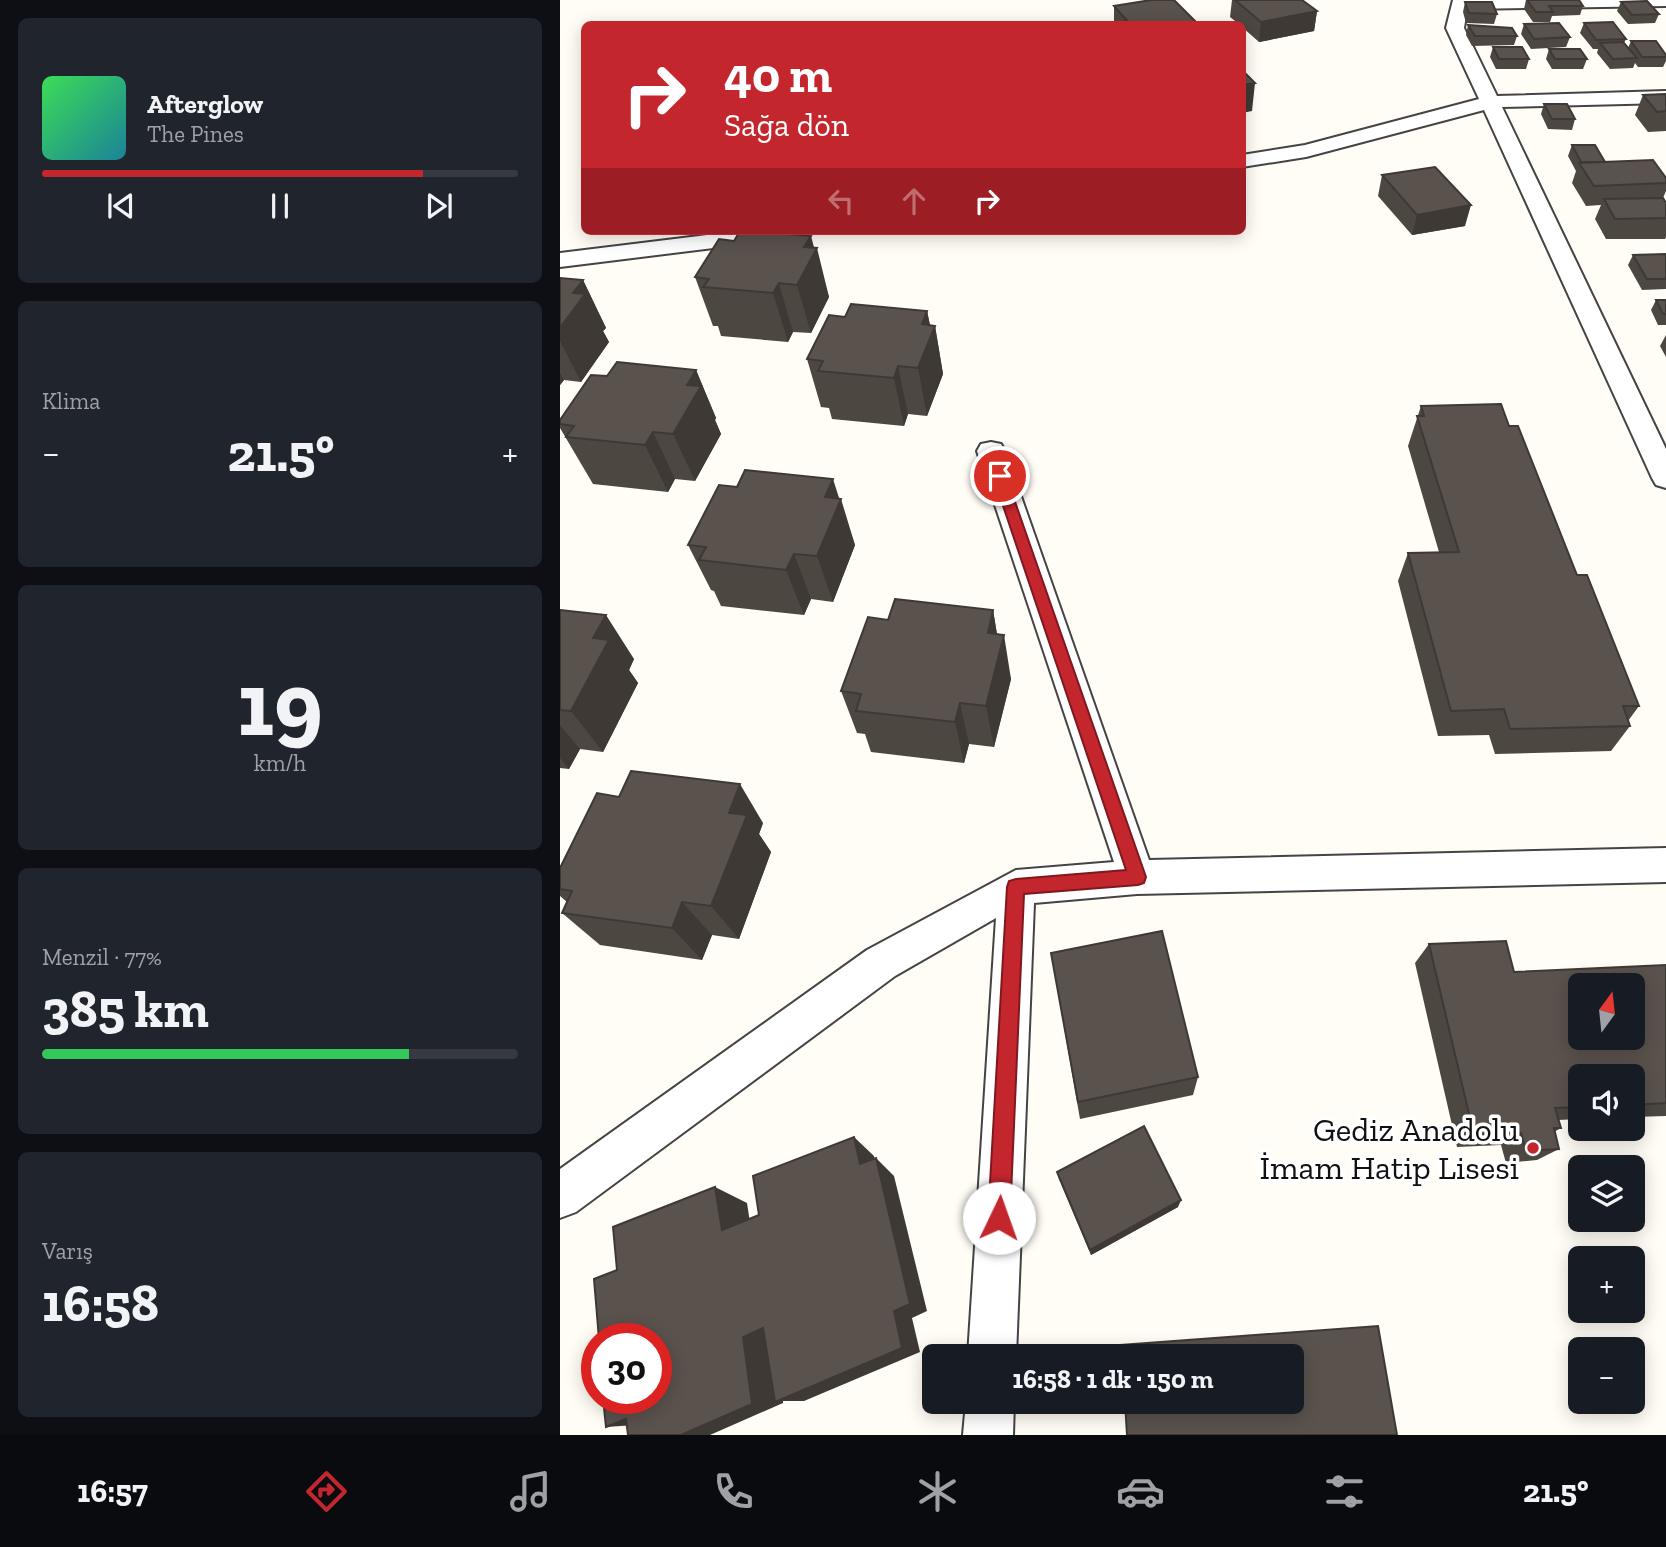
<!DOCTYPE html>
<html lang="tr">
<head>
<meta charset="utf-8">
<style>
  body { margin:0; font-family:"Zilla Slab",serif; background:#20242c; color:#f1f3f6; height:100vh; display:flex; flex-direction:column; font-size:26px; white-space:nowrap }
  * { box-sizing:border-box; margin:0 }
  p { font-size:23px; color:#9ea1a6 }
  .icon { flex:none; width:38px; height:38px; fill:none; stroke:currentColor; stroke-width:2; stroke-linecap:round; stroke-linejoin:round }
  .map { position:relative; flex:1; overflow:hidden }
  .details { display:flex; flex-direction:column; gap:18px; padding:18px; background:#0d0f14; width:560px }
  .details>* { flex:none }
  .guide { position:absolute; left:21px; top:21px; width:665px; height:214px; border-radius:10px; box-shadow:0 4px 18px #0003; background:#c4262e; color:#fff; overflow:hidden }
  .needle { width:46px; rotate:15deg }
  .tools { position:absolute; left:1008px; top:973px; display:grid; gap:14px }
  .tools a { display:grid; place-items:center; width:77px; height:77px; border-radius:10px; background:#171b24; box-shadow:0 4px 18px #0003; font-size:35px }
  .speed { position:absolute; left:21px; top:1323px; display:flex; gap:14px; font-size:35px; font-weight:700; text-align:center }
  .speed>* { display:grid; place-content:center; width:91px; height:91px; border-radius:50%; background:#171b24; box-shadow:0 4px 18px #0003; line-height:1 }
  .speed .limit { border:10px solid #d22; background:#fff; color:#111 }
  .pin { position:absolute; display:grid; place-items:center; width:60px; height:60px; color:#fff; margin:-30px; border:4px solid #fff; border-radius:50%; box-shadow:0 2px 7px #0007 }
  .me { position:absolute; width:77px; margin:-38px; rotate:3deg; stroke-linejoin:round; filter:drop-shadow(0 0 5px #0008) }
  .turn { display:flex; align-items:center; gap:24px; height:147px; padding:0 28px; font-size:32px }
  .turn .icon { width:91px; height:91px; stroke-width:2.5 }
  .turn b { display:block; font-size:49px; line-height:60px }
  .lanes { display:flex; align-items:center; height:66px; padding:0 28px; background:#0003; justify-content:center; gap:35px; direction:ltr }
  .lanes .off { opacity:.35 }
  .big { font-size:52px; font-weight:800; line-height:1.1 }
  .details .widget { flex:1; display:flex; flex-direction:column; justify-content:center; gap:10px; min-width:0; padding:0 24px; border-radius:10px; background:#20242c }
  .details .dial { align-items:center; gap:0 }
  .dial b { font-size:91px; line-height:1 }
  .song { display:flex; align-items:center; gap:21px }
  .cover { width:84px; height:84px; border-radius:10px; background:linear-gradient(135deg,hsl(130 70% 55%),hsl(190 70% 35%)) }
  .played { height:7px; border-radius:4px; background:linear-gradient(90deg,#c4262e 80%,#363941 80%) }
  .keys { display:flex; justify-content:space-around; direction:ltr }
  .heat { display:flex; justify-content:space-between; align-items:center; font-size:38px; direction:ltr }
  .charge { height:10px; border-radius:5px; background:linear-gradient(90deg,#34c759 77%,#363941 0) }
  .trip { position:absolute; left:362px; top:1344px; width:382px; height:70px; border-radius:10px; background:#171b24; box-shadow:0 4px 18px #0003; font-weight:800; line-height:70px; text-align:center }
  .dock { display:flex; height:112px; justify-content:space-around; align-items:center; background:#090b0e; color:#9ea1a6 }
  .dock .icon { width:49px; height:49px }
  .dock .selected { color:#c4262e }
  .dock b { font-size:32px; color:#f1f3f6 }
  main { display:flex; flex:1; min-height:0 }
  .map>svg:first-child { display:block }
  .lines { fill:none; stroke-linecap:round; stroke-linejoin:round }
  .minor-casing { stroke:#444; stroke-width:4 }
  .minor { fill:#fff; fill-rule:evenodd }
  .wall { fill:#4d4742 }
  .shaded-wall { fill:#3f3936 }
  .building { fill:#5a524d; stroke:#3f3936; stroke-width:2; fill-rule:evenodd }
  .route { fill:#c4262e; stroke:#7f191e; stroke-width:2 }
  .poi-dot { fill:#c4262e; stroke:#fff; stroke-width:2.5 }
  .labels { text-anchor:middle; stroke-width:7; stroke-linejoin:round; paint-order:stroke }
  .near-poi-label { font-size:33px; fill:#111; stroke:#fff; text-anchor:end }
</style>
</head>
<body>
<main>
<section class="details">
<div class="widget">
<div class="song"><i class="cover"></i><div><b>Afterglow</b><p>The Pines</p></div></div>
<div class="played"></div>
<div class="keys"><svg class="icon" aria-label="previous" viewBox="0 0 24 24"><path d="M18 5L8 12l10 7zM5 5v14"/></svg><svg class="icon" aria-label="pause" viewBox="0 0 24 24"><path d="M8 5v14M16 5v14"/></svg><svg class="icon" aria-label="next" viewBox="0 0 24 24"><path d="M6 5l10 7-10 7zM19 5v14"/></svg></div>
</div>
<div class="widget"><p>Klima</p>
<div class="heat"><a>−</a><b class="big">21.5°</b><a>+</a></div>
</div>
<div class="widget dial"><b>19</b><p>km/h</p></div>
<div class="widget"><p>Menzil · 77%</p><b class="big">385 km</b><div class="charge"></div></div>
<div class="widget"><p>Varış</p><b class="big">16:58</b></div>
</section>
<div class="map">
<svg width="1106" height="1435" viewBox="0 0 1106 1435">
  <rect width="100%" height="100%" fill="#fffdf5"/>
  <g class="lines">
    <defs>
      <path id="minor" d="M893,0H1106V6L907,9L904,28L937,96L1106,91V103L942,107L1106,449V488L1096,485L1092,478L924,110L746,157L682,167V155L745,145L919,99L886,28Z
        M180,231H245L242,236L234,238L0,267V253Z
        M431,442L441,444L445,451L589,860L1106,848V882L577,894L474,903L456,1356H408L436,918L335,976L16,1212L0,1218V1169L307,950L456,870L554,862L417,451L421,444Z
        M406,1402H454L453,1435H403Z"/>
    </defs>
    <!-- minor casing -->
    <use href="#minor" class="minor-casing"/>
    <!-- minor -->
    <use href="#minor" class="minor"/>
  </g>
  <!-- wall -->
  <path class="wall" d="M672,0H742L757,11L754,31L699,42L682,27V24H679L670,17Z
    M966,0H1019L1023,6L1020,15L992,16L990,22H973L964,9Z
    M905,2L937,14L934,24L906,23L903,12Z
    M1061,2L1099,14L1095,23L1068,24L1057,11Z
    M554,6L638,24H554Z
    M1024,23L1066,39L1064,43L1068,48L1071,41L1106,55V61L1103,67H1078L1075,63L1073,68L1050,69L1037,53L1038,49H1033L1020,33Z
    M964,24L1010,37L1006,47L971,49L961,34Z
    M908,25L957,36L954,45L912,46L906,35Z
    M933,47L969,59L966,69H936L930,57Z
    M989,49L1027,59L1023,69H992L986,59Z
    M1106,94V131L1088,132L1075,115L1083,95Z
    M984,104L1015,119L1012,130L988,129L981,114Z
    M1012,145L1045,162L1106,178V191L1103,198L1106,203V237L1105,239H1046L1035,219L1041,205L1026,206L1012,183L1016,171L1008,156Z
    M822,175L905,226L852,235L818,196Z
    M254,248L269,297L251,333L233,332L228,342L161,336L158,326H153L135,277Z
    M1106,254V289L1082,290L1068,265L1073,255Z
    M0,278L23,280L46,328L43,331L49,342L21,382L4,380L0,385Z
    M1096,300H1106V325H1098L1091,310Z
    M367,311L370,325L375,326L383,374L367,416L348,414L344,426L272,419L269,408L261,407L247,359L285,317Z
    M1106,335V357L1100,346Z
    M136,370L156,418L155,420L161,434L135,481L115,479L108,492L33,484L0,428V420L47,376Z
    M861,406L949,426L1017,575L1079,706L1068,721L1070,726L1051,751L935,754L929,735L878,736L838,581L848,553L879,552L848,446Z
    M279,499L295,545L273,602L251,599L244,615L161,606L154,591L151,590L128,545Z
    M0,610L74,659L69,670L78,683L43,752L20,749L9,769L0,768Z
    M433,610L437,634L451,679L434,747L409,744L404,763L311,752L305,734L297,733L281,691L328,620Z
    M203,823L199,834L211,852L179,939L152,935L142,960L40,945L2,913L7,902L0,896V868Z
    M869,944L954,972L1106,965V1116L1073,1117V1076H1020V1119L998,1120L1001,1128L994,1132L999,1149L977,1160L946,1163L941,1145L897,1147L855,963Z
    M491,953L638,1077L633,1095L520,1119Z
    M497,1172L618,1207L531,1255L499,1179Z"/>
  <!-- shaded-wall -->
  <path class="shaded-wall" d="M757,11L754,31L699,42L701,22Z
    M695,83L692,111L682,113V85Z
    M911,205L905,226L852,235L857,215Z
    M251,236L255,251L257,248L269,297L251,333L237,285L244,247Z
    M23,280L46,328L43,331L49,342L21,382L0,341V328L13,293Z
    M219,283L233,332L228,342L213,293Z
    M367,311L372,335L375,326L383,374L367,416L358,368L362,324Z
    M338,366L348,414L344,426L334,378Z
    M136,370L156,418L155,420L161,434L135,481L113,434L127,385Z
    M0,373L4,380L0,385Z
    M93,432L115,479L108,492L85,445Z
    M273,479L280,501L281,499L295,545L273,602L257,556L265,497Z
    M234,554L251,599L244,615L226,570Z
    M433,610L440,653L444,635L451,679L434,747L426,706L428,633Z
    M46,615L74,659L69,670L78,683L43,752L11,711L33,638Z
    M400,703L409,744L404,763L395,722Z
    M0,725L20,749L9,769L0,758Z
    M180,784L203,823L199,834L211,852L179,939L151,906L169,813Z
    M122,902L152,935L142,960L112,928Z
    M294,1137L314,1156L320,1182L300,1164Z
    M316,1158L334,1176L367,1311L352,1318L360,1352L244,1401H223V1403L150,1435H121L183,1337L203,1328L334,1311Z
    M155,1187L187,1203L193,1242L162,1230Z
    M621,1200L618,1207L531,1255L530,1250Z
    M66,1419L90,1424L46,1427Z"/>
  <!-- building -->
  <path class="building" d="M591,0H614L638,24H570L554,6Z
    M675,0H742L757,11L701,22Z
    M967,0H1019L1023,6H989L993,12H976Z
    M1087,1L1099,14L1072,15L1061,2Z
    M905,2H932L937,14L909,13Z
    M1053,22L1066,39L1036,40L1024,23Z
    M999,23L1010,37L974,39L964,24Z
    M908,25L952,28L957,36H915Z
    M1071,41H1096L1106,55V57H1082Z
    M1063,42L1077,58L1053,59L1040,43Z
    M933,47H962L969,59H939Z
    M989,49H1020L1027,59H995Z
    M682,70L695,83L682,85Z
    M1106,94V111L1097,112L1083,95Z
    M984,104H1007L1015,119H992Z
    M1012,145H1035L1045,162H1021Z
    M1093,160L1106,178V183L1034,186L1019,163Z
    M875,167L911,205L857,215L822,175Z
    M1103,198L1106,203V218L1055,219L1044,199Z
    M180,231H195L251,236L244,247L257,248L237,285L219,283L213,293L143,287L149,279L135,277L159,239L174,241Z
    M1106,254V279H1087L1073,255Z
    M0,278L23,280L13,293L25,294L0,328Z
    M1096,300H1106V314H1103Z
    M291,304L367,311L362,324L375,326L358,368L338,366L334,378L258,371L263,361L247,359L269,315L285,317Z
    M57,362L136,370L127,385L141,386L113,434L93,432L85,445L6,437L14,426L0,424V420L31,375L47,376Z
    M941,404L949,426H958L1017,575H1027L1079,706H1063L1070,726L950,729L944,709L891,711L848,553L899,552L857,416H864L861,406Z
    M185,470L273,479L265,497L281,499L257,556L234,554L226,570L139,560L146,547L128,545L159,485L177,487Z
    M335,599L433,610L428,633L444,635L426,706L400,703L395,722L296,711L301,694L281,691L308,617L328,620Z
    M0,610L46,615L33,638L49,640L11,711L0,710Z
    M71,771L180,784L169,813L187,815L151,906L122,902L112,928L2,913L12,891L0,889V868L37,793L59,797Z
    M602,931L638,1077L518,1102L491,953Z
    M946,941L954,972L1106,965V1103L1073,1105V1076H1020V1107L995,1108L1001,1128H994L999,1149L966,1151L961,1133L914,1135L869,944ZM1020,985H1073V1038H1020Z
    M584,1126L621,1200L530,1250L497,1172Z
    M294,1137L300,1164L316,1158L350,1304L334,1311L342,1348L215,1402L203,1328L183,1337L192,1404L121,1435H68L66,1419L46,1427L43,1398H96V1339H39L34,1279L57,1270L53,1227L155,1187L162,1230L199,1215L193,1176Z
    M818,1326L837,1435H567L565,1402H732V1356H562L561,1345Z"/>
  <!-- route -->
  <path class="route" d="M440,471L446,476L586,877L584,883L578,885L464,894L450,1218L446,1226L439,1229L431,1226L428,1218L447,887L449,881L456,879L566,870L433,476Z"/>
  <!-- markers -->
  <circle class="poi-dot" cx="973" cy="1148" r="7"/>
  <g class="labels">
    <!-- near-poi labels -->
    <g class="near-poi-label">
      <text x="959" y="1141">Gediz Anadolu<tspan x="959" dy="38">İmam Hatip Lisesi</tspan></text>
    </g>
  </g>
</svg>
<div class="tools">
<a><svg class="needle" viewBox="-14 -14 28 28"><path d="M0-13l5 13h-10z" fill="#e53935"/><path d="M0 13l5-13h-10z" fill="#9ea1a6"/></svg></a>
<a><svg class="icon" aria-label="sound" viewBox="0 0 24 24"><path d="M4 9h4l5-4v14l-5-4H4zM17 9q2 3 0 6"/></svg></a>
<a><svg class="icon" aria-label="layers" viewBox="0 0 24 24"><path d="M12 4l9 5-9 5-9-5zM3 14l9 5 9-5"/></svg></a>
<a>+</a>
<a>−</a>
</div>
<div class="speed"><div class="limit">30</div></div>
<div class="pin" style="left:440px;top:476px;background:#d93025"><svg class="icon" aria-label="arrive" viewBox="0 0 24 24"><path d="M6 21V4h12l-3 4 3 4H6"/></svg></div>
<svg class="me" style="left:439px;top:1218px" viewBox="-20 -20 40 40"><circle r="19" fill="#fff"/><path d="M0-13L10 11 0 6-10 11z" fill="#c4262e"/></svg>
<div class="trip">16:58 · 1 dk · 150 m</div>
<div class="guide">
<div class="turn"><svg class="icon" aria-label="right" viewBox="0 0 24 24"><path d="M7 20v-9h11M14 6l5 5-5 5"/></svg><div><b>40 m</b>Sağa dön</div></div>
<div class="lanes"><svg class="icon off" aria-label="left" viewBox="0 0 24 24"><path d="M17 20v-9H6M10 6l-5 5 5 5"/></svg><svg class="icon off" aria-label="ahead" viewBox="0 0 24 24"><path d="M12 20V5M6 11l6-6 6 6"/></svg><svg class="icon" aria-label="right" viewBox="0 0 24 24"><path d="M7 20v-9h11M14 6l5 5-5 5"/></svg></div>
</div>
</div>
</main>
<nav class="dock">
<b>16:57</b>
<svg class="icon selected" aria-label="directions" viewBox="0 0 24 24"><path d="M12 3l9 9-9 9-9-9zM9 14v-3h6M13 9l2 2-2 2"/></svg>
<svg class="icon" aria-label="music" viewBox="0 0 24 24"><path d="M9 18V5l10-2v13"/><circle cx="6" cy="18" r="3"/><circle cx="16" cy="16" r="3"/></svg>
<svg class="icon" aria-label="phone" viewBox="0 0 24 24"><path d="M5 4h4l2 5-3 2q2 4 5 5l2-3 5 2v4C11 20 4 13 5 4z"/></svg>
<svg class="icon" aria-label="climate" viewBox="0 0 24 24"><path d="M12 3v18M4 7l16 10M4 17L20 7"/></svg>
<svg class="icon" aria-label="car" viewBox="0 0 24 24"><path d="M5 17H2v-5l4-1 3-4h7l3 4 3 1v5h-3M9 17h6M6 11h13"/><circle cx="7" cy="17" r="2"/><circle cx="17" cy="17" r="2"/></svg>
<svg class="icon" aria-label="filters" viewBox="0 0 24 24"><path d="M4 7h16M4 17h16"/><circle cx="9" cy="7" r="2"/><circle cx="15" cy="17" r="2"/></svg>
<b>21.5°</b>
</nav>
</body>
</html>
